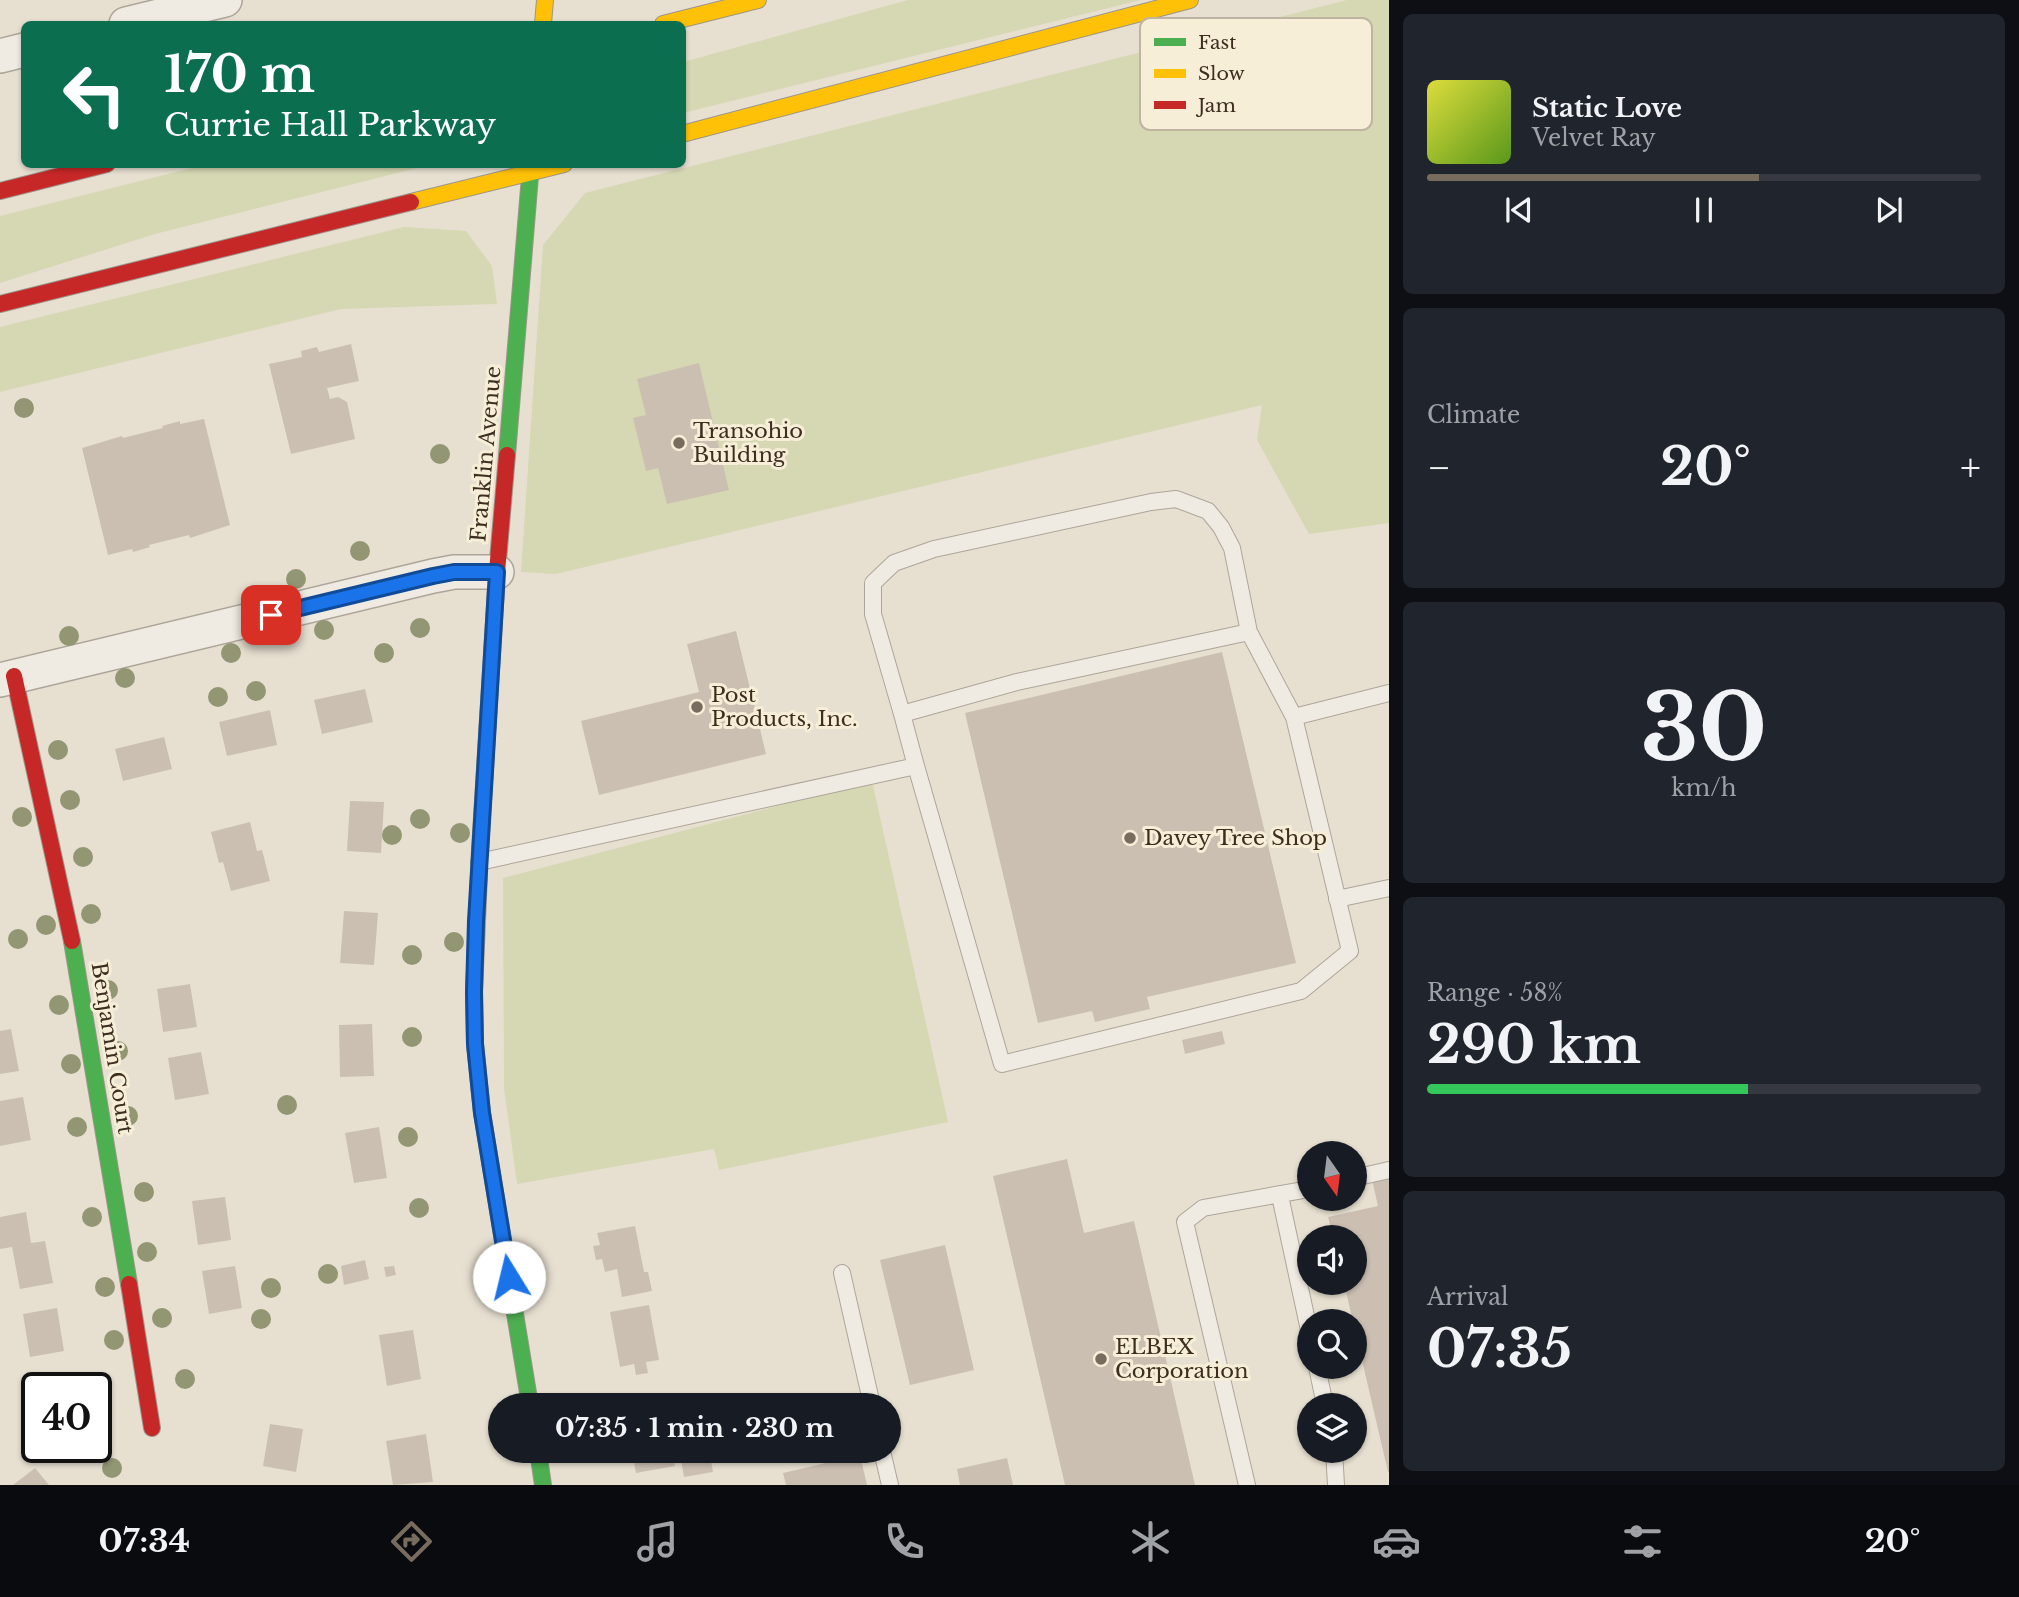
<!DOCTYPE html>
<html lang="en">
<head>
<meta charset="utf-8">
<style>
  body { margin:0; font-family:"Libre Baskerville",serif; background:#20242c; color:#f1f3f6; height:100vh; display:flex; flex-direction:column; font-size:26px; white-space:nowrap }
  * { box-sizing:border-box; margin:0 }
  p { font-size:23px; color:#9ea1a6 }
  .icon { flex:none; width:38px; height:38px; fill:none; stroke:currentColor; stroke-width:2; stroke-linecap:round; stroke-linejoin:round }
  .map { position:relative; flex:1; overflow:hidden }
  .sheet { display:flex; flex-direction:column; gap:14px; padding:14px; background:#0d0f14; width:630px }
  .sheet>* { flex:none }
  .top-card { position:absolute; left:21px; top:21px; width:665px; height:147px; border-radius:10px; box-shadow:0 2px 5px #0004; background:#0b6e4f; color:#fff; overflow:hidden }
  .needle { width:46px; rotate:166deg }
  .tools { position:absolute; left:1297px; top:1141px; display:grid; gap:14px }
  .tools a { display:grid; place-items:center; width:70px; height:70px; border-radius:50%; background:#171b24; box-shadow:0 2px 5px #0004; font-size:35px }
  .speed { position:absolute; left:21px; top:1372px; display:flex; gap:14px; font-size:35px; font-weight:700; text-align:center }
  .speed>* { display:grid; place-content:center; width:91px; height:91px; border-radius:50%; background:#171b24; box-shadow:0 2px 5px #0004; line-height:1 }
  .speed .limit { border:4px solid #111; border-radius:10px; background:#fff; color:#111 }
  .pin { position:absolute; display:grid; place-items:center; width:60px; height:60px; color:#fff; margin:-30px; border-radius:14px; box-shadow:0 4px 10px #0006 }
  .me { position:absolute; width:77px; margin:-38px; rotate:351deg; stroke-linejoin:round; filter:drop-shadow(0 0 5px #0008) }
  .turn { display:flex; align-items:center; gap:24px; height:147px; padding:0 28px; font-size:32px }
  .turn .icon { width:91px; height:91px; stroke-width:2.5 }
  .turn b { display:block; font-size:49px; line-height:60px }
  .big { font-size:52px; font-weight:700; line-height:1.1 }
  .sheet .card { flex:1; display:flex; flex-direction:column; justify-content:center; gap:10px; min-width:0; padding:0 24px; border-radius:10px; background:#20242c }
  .sheet .dial { align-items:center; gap:0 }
  .dial b { font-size:91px; line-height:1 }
  .song { display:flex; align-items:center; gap:21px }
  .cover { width:84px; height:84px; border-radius:10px; background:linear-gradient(135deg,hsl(60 70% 55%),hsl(90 70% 35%)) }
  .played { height:7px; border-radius:4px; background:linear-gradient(90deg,#786c5e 60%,#363941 60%) }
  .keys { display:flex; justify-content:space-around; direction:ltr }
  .heat { display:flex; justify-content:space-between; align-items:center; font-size:38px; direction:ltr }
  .charge { height:10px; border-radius:5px; background:linear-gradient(90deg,#34c759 58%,#363941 0) }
  .trip { position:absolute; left:488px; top:1393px; width:413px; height:70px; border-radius:35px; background:#171b24; box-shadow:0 2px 5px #0004; font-weight:700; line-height:70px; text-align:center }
  .dock { display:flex; height:112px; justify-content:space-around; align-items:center; background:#090b0e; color:#9ea1a6 }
  .dock .icon { width:49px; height:49px }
  .dock .on { color:#786c5e }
  .dock b { font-size:32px; color:#f1f3f6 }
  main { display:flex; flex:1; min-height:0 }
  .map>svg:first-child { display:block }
  .green { fill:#d6d7b3 }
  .building { fill:#cbbfb2 }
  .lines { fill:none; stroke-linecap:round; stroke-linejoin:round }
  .lane-casing { stroke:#ada599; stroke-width:18 }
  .street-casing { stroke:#ada599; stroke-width:36 }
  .fast-casing { stroke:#9c958a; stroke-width:18 }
  .slow-casing { stroke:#9c958a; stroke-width:18 }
  .jam-casing { stroke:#9c958a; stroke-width:18 }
  .lane { stroke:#efebe3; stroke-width:16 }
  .street { stroke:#efebe3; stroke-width:33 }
  .fast { stroke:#4caf50; stroke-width:16 }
  .slow { stroke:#ffc107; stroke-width:16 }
  .jam { stroke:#c62828; stroke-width:16 }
  .tree { fill:#929673 }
  .route-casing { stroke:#114b97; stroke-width:18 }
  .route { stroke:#1a73e8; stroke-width:12 }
  .poi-dot { fill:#786c5e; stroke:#f7eed8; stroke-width:2.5 }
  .labels { text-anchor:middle; stroke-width:6; stroke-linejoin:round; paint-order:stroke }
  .poi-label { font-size:21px; fill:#3d2e20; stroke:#f7eed8; text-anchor:start }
  .street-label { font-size:21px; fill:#3d2e20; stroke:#f7eed8 }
  .key { fill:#f7eed8; stroke:#bfb4a1; stroke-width:2 }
  .key-label { font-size:19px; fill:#3d2e20 }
</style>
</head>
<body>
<main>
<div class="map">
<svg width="1389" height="1485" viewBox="0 0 1389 1485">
  <rect width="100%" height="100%" fill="#e7e0d1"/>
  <!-- green -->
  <path class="green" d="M908,0H1141L683,113V62Z
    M1347,0H1389V523L1309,534L1257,440L1262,405L556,574L521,572L543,245L585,193Z
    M208,164L429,165L155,234L0,283V216Z
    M404,227L466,231L492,266L497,304L341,309L0,392V327Z
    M872,781L948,1122L719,1170L714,1149L517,1184L504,1088L503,878Z"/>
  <!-- building -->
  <path class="building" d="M351,344L359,381L327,388L330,399L338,397L347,402L355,439L291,454L269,364L302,357L301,351L317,347L319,352Z
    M699,363L729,490L667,504L658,468L646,471L633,418L646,415L637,379Z
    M204,419L230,525L190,538L189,535L149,545L150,547L133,552L132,549L108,555L82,448L122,436L123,438L163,428L162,426L180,421V424Z
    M736,631L766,754L599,795L581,721L699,692L687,644Z
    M1222,652L1296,963L1147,997L1150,1009L1095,1022L1092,1011L1038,1023L965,713Z
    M365,689L373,722L322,734L314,700Z
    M270,710L277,745L227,756L219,722Z
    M164,737L172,769L123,781L115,749Z
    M350,801L384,802L381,853L347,851Z
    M250,822L257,851L262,850L270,881L231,891L223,862L219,863L211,832Z
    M344,911L378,913L374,965L340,963Z
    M190,984L197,1027L163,1032L157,989Z
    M372,1024L374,1076L340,1077L339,1025Z
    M11,1029L19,1071L0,1074V1031Z
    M1222,1031L1225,1044L1185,1054L1182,1040Z
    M201,1052L209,1094L175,1100L168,1058Z
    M23,1097L31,1140L0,1146V1101Z
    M379,1127L387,1178L354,1183L345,1133Z
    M1067,1159L1084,1233L1134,1221L1195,1485H1065L993,1176Z
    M1389,1176V1472H1388L1344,1283H1354V1237H1333L1328,1217L1378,1206L1372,1180Z
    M225,1197L231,1240L198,1245L192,1201Z
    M26,1212L31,1243L45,1241L53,1283L20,1289L12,1247L0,1249V1217Z
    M635,1226L644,1272H648L652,1291L622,1297L617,1269L605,1272L602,1259L596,1260L593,1246L600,1245L597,1233Z
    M945,1245L974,1370L910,1385L880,1260Z
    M365,1260L369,1279L344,1285L341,1266Z
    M235,1266L242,1308L209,1314L202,1271Z
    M394,1266L396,1275L386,1277L384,1267Z
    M649,1305L659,1360L646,1362L648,1373L636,1375L634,1364L620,1367L610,1312Z
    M57,1308L64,1351L30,1357L23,1314Z
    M413,1330L421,1379L387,1386L379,1335Z
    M270,1424L303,1429L296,1472L263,1466Z
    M426,1434L433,1482L393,1485L386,1441Z
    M632,1451H672L675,1466L636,1473Z
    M710,1455L713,1472L684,1477L681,1460Z
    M860,1455L867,1485H786L783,1473Z
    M1007,1458L1013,1485H960L957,1469Z
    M35,1468L49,1485H13Z"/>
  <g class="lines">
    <defs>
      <path id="lane" d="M902,714L873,614V583L894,563L934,549L1151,502L1176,499L1208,511L1221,527L1232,548L1249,632
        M1294,717L1389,693
        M479,862L916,766L902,714L1017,682L1249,632L1294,717L1350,951L1301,991L1002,1064L916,766
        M1337,899L1389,888
        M1354,1178L1389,1170
        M1280,1196L1309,1330
        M842,1273L872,1405
        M1317,1367L1325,1405
        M882,1451L890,1485
        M1334,1451L1336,1485
        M1247,1485L1185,1222L1203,1208L1309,1189"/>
      <path id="street" d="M126,24L225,0
        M0,56L24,50
        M0,680L433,576L454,572H497"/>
      <path id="fast" d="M507,455L531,164
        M480,850L474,992L475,1044L482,1113L530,1405
        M72,941L129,1284
        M538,1451L543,1485"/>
      <path id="slow" d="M543,24L545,0
        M663,24L758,0
        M682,134L1190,0
        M411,202L564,164"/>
      <path id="jam" d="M0,191L107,164
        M0,304L411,202
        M14,676L72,941
        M480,850L497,572L507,455
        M129,1284L152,1428"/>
    </defs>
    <!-- lane casing -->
    <use href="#lane" class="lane-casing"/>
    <!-- street casing -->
    <use href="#street" class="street-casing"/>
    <!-- fast casing -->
    <use href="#fast" class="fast-casing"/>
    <!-- slow casing -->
    <use href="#slow" class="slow-casing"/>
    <!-- jam casing -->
    <use href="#jam" class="jam-casing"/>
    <!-- lane -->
    <use href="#lane" class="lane"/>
    <!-- street -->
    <use href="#street" class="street"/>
    <!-- fast -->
    <use href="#fast" class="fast"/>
    <!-- slow -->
    <use href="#slow" class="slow"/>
    <!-- jam -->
    <use href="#jam" class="jam"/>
  </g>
  <!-- trees -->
  <g class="tree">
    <circle cx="24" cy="408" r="10"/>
    <circle cx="440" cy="454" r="10"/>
    <circle cx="360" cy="551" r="10"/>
    <circle cx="296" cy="579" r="10"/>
    <circle cx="420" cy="628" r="10"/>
    <circle cx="324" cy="630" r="10"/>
    <circle cx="69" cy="636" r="10"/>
    <circle cx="231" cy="653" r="10"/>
    <circle cx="384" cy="653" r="10"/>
    <circle cx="125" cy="678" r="10"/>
    <circle cx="256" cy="691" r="10"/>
    <circle cx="218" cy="697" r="10"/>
    <circle cx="58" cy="750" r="10"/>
    <circle cx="70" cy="800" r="10"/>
    <circle cx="22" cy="817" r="10"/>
    <circle cx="420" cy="819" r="10"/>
    <circle cx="460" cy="833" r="10"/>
    <circle cx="392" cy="835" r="10"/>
    <circle cx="83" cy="857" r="10"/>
    <circle cx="91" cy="914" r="10"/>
    <circle cx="46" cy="925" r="10"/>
    <circle cx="18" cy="939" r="10"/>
    <circle cx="454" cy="942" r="10"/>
    <circle cx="412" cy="955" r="10"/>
    <circle cx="108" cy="990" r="10"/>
    <circle cx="59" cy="1005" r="10"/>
    <circle cx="412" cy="1037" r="10"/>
    <circle cx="118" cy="1051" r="10"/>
    <circle cx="71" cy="1064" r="10"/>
    <circle cx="287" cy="1105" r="10"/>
    <circle cx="128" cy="1116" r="10"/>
    <circle cx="77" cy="1127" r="10"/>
    <circle cx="408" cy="1137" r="10"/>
    <circle cx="144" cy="1192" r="10"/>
    <circle cx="419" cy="1208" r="10"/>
    <circle cx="92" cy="1217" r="10"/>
    <circle cx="147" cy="1252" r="10"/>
    <circle cx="328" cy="1274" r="10"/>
    <circle cx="105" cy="1287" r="10"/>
    <circle cx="271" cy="1288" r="10"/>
    <circle cx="162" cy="1318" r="10"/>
    <circle cx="261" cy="1319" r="10"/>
    <circle cx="114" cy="1340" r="10"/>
    <circle cx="185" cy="1379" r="10"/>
    <circle cx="112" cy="1468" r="10"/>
  </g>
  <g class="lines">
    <defs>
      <path id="route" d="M271,615L433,576L454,572H497L476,921L474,992L475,1044L482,1113L509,1277"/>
    </defs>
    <!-- route casing -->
    <use href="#route" class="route-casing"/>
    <!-- route -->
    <use href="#route" class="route"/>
  </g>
  <!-- markers -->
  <g class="poi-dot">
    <circle cx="679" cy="443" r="7"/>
    <circle cx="697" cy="707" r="7"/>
    <circle cx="1130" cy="838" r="7"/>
    <circle cx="1101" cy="1359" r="7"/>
  </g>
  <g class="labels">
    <!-- poi labels -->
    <g class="poi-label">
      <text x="693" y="438">Transohio<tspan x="693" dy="24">Building</tspan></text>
      <text x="711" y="702">Post<tspan x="711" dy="24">Products, Inc.</tspan></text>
      <text x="1144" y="845">Davey Tree Shop</text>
      <text x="1115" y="1354">ELBEX<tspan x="1115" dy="24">Corporation</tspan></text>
    </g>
    <!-- street labels -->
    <g class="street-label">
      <text transform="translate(486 454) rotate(-85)" y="7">Franklin Avenue</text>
      <text transform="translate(112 1048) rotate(81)" y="7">Benjamin Court</text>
    </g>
  </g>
  <!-- legend -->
  <rect x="1140" y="18" width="232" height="112" rx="10" class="key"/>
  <rect x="1154" y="38" width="32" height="8" fill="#4caf50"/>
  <rect x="1154" y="69" width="32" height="9" fill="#ffc107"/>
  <rect x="1154" y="101" width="32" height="8" fill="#c62828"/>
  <g class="key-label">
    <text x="1198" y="49">Fast</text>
    <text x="1198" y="80">Slow</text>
    <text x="1198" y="112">Jam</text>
  </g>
</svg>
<div class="tools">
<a><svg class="needle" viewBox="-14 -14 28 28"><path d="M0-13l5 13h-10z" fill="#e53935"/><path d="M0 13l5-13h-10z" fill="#9ea1a6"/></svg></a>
<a><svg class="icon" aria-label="sound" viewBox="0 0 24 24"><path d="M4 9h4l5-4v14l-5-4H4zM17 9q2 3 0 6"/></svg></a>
<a><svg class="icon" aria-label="search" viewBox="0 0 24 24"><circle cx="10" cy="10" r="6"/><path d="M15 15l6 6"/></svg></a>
<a><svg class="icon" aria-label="layers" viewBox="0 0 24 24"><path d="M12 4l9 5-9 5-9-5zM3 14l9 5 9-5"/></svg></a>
</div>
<div class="speed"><div class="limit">40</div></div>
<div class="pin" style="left:271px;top:615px;background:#d93025"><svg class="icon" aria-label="arrive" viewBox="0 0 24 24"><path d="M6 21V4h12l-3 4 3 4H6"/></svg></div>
<svg class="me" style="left:509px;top:1277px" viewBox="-20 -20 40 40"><circle r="19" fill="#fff"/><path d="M0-13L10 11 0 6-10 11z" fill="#1a73e8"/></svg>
<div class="trip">07:35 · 1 min · 230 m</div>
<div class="top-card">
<div class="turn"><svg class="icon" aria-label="left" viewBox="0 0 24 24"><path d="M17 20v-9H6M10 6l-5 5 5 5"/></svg><div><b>170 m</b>Currie Hall Parkway</div></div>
</div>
</div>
<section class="sheet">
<div class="card">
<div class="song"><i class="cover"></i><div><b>Static Love</b><p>Velvet Ray</p></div></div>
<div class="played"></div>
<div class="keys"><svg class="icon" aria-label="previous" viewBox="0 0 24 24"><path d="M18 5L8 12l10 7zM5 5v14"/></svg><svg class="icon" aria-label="pause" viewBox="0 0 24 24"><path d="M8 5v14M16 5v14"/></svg><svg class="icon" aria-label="next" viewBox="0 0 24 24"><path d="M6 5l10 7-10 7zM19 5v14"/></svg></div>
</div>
<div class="card"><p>Climate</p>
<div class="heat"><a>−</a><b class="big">20°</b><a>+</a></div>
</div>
<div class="card dial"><b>30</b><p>km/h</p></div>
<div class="card"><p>Range · 58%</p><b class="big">290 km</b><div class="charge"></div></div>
<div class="card"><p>Arrival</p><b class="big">07:35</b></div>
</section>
</main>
<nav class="dock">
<b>07:34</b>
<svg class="icon on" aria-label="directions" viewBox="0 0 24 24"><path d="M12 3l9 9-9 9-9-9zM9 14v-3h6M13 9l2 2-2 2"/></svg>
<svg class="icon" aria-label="music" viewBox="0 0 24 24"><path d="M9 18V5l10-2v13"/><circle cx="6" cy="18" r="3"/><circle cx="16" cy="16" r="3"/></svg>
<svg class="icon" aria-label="phone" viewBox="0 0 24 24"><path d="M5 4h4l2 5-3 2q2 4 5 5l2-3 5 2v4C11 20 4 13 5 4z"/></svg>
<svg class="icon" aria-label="climate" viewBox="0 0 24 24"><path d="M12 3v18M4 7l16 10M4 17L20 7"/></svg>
<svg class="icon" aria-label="car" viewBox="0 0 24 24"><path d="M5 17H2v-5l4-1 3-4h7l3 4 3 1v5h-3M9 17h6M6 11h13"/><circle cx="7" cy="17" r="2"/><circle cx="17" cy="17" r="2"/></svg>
<svg class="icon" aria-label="filters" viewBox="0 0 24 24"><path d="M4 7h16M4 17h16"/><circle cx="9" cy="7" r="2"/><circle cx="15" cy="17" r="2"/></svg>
<b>20°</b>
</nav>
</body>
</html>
